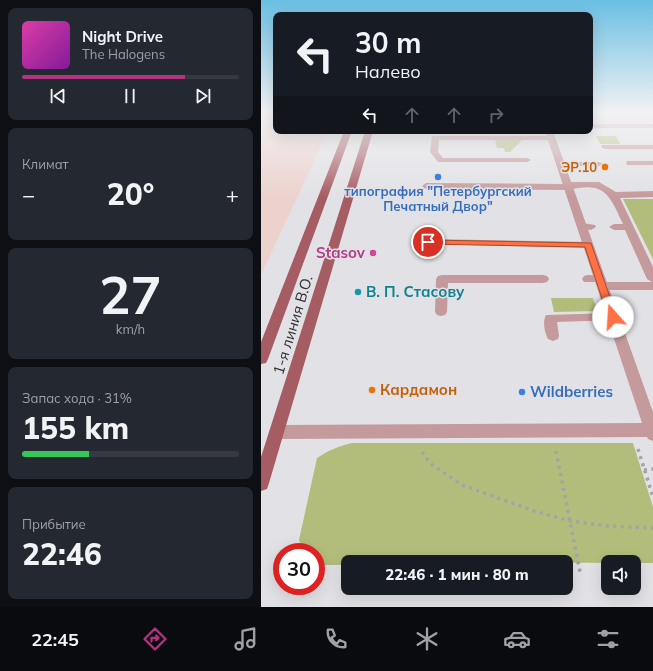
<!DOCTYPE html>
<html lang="ru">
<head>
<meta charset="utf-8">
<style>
  body { margin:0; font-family:Mulish,sans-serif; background:#242831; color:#f1f3f6; height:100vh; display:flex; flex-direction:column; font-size:15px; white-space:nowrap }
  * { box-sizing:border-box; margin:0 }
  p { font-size:13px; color:#9ea1a6 }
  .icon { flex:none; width:22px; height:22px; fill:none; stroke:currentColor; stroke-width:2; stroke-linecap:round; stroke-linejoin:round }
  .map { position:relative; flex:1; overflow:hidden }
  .side { display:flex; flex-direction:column; gap:8px; padding:8px; background:#0d0f14; width:261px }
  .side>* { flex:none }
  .hud { position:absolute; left:12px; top:12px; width:320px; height:122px; border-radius:8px; box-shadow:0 4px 16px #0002; background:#171b24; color:#f1f3f6; overflow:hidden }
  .buttons { position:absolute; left:340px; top:555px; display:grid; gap:8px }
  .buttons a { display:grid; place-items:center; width:40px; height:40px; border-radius:8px; background:#171b24; box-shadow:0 4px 16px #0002; font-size:20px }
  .speed { position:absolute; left:12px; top:543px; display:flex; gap:8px; font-size:20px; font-weight:700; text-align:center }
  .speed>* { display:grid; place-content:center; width:52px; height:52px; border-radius:50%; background:#171b24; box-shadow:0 4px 16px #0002; line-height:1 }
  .speed .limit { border:6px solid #d22; background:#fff; color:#111 }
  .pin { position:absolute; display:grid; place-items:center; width:34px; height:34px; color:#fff; margin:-17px; border:2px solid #fff; border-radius:50%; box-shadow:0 1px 4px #0007 }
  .me { position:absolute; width:44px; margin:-22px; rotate:341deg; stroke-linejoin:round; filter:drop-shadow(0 0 3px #0008) }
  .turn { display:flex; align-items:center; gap:14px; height:84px; padding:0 16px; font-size:18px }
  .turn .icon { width:52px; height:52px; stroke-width:2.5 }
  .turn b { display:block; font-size:28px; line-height:34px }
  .lanes { display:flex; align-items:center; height:38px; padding:0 16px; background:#0003; justify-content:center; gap:20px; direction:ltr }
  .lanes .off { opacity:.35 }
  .big { font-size:30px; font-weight:800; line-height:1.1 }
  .side .card { flex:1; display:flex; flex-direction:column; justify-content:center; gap:6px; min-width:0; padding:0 14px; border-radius:8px; background:#242831 }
  .side .dial { align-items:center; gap:0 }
  .dial b { font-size:52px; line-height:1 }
  .song { display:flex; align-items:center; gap:12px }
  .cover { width:48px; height:48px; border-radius:6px; background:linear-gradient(135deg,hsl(320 70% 55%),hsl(290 70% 35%)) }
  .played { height:4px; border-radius:2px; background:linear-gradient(90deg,#b23380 75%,#363941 75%) }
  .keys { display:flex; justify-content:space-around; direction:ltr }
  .heat { display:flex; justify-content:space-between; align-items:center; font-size:22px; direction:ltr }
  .charge { height:6px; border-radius:3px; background:linear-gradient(90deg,#34c759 31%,#363941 0) }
  .trip { position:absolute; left:80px; top:555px; width:232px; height:40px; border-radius:8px; background:#171b24; box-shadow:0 4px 16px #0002; font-weight:800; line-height:40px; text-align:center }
  .tabs { display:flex; height:64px; justify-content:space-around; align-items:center; background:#090b0e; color:#9ea1a6 }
  .tabs .icon { width:28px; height:28px }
  .tabs .selected { color:#b23380 }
  .tabs b { font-size:18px; color:#f1f3f6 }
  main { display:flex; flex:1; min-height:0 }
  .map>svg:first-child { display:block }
  .education { fill:#ecd2cd }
  .green { fill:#b3bd7b }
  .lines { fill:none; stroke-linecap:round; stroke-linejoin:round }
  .path { stroke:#a3a3a6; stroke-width:3.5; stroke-dasharray:3 4.5; stroke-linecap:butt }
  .lane { fill:#c59a9c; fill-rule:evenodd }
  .street { fill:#c59a9c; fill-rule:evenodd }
  .primary { fill:#a55c62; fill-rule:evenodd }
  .route { fill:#ff7043; stroke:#a6492c }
  .food-dot { fill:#e8710a; stroke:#e2e2e6; stroke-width:1.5 }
  .shop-dot { fill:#3f7fe0; stroke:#e2e2e6; stroke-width:1.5 }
  .hotel-dot { fill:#d1479c; stroke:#e2e2e6; stroke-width:1.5 }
  .culture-dot { fill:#0f9aa8; stroke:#e2e2e6; stroke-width:1.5 }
  .labels { text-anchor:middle; stroke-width:3; stroke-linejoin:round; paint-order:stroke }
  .far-food-label { font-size:13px; font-weight:bold; fill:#c56008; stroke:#e2e2e6; text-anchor:end }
  .far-shop-label { font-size:13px; font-weight:bold; fill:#366cbe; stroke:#e2e2e6 }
  .hotel-label { font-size:15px; font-weight:bold; fill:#b23c85; stroke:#e2e2e6; text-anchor:end }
  .culture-label { font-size:15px; font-weight:bold; fill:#0d838f; stroke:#e2e2e6; text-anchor:start }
  .street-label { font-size:15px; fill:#303032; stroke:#e2e2e6 }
  .food-label { font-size:15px; font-weight:bold; fill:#c56008; stroke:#e2e2e6; text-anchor:start }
  .shop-label { font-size:15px; font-weight:bold; fill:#366cbe; stroke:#e2e2e6; text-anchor:start }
</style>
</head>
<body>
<main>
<section class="side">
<div class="card">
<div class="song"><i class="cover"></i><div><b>Night Drive</b><p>The Halogens</p></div></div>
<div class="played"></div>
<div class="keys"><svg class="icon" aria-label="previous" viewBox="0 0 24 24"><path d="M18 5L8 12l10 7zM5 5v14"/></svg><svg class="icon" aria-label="pause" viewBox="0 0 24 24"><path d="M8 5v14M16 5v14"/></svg><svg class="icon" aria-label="next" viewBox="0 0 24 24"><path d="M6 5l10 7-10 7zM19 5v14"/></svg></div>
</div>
<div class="card"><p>Климат</p>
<div class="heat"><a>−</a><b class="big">20°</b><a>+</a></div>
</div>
<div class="card dial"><b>27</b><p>km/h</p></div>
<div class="card"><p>Запас хода · 31%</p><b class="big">155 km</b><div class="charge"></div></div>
<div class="card"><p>Прибытие</p><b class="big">22:46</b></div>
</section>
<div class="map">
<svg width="392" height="607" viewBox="0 0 392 607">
  <rect width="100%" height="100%" fill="#e2e2e6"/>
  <!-- education -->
  <path class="education" d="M0,112H15V131H67L0,275Z"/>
  <!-- green -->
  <path class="green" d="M335,136H355L359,144H339Z
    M234,140H261L249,152H244L243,148H236Z
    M362,199H392V259Z
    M290,298H332L336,311L293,312Z
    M91,443H372L392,507V563L87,562V565H59L55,563V552H43L38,540L56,458C68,450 78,446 91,443Z"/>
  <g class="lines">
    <!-- path -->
    <path class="path" d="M377,449L392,497
      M295,451L319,572
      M161,452L170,464L201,485L273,511L309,521L347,526L392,528
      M383,470L392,469"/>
    <!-- lane -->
    <path class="lane" d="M329,124H392V128H329Z
      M171,136H290L294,138L290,140H178L177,152L182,158H266L270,160L266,162H177L169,152Z
      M341,145H392V149H344L340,147Z
      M366,161H392V165H366L365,163Z
      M296,162H338L342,164L338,166H296L295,164Z
      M307,182H338L355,192L392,191V197L359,198L392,267V290H342L338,289L336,286L338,283L342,282H391L386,279L364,230H353L348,227L353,224H362C348,194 344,181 307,190L165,189L161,186L165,183L303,184Z
      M321,223L334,225L335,227L330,230L317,228L316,226Z
      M167,239L327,242L332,245L327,248L163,244L162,242Z
      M181,275H282L286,276L288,279L286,282L282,283H187L186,312L184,315L180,316L176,315L174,312L175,279L177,276Z
      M327,275L343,276L345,279L343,282H323L321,279L323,276Z
      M352,313L356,314L358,317L356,320L296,322L298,336L297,339L292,341L287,339C284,334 281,321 285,315Z"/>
    <!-- street -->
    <path class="street" d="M284,131H292L392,412V441L387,439L386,437L16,439L11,437L8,432L11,427L16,425L381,423Z"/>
    <!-- primary -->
    <path class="primary" d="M83,131H91L7,359L5,363L0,364V342Z
      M104,131H112L8,483L6,489L0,491V457Z"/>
  </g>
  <!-- sky -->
  <linearGradient id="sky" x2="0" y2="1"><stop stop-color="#6abfe3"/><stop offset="0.57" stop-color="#f2f2f4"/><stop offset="1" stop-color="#f2f2f4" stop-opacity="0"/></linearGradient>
  <rect width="392" height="197" fill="url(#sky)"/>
  <!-- route -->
  <path class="route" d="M167,240L330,243L356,317L352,320L347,317L324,247L164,244L163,242Z"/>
  <!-- markers -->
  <g class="food-dot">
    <circle cx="344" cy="167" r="4"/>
    <circle cx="111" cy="390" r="4"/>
  </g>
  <g class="shop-dot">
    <circle cx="177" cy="177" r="4"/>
    <circle cx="261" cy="392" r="4"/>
  </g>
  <circle class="hotel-dot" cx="112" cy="253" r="4"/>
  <circle class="culture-dot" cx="97" cy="292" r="4"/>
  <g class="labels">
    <!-- far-food labels -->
    <g class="far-food-label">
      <text x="336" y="172">ЭР.10</text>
    </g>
    <!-- far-shop labels -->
    <g class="far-shop-label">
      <text x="177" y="196">типография "Петербургский<tspan x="177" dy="15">Печатный Двор"</tspan></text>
    </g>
    <!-- hotel labels -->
    <g class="hotel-label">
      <text x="104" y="258">Stasov</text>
    </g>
    <!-- culture labels -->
    <g class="culture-label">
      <text x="105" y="297">В. П. Стасову</text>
    </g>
    <!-- street labels -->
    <g class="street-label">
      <text transform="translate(32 325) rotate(-73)" y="5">1-я линия В.О.</text>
    </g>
    <!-- food labels -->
    <g class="food-label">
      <text x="119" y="395">Кардамон</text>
    </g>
    <!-- shop labels -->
    <g class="shop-label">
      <text x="269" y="397">Wildberries</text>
    </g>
  </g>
</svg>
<div class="buttons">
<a><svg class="icon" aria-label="sound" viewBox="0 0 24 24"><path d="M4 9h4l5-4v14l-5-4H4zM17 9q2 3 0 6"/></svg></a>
</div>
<div class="speed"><div class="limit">30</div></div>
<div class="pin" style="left:167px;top:242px;background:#d93025"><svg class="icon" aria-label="arrive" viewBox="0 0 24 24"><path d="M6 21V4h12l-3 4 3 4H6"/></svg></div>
<svg class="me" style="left:352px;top:317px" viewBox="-20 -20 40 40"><circle r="19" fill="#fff"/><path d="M0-13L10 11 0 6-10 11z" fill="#ff7043"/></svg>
<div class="trip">22:46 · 1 мин · 80 m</div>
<div class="hud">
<div class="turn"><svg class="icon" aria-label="left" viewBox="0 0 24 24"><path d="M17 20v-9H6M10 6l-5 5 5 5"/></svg><div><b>30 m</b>Налево</div></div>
<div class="lanes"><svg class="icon" aria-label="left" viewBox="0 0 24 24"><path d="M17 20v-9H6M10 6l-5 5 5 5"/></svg><svg class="icon off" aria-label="ahead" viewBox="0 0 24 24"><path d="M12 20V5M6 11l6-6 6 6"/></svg><svg class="icon off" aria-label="ahead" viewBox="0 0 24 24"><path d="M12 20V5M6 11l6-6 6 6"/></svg><svg class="icon off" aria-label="right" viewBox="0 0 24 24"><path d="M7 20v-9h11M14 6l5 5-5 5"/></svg></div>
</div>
</div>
</main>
<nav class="tabs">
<b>22:45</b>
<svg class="icon selected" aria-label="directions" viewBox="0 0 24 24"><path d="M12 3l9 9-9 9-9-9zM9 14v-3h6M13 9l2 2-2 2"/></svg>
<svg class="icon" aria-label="music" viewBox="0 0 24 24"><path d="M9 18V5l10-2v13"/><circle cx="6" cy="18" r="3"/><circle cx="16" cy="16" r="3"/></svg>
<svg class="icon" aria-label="phone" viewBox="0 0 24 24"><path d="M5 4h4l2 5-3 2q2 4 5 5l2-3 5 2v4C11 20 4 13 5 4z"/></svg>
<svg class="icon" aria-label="climate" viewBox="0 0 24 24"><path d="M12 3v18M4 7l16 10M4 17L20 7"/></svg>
<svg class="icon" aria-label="car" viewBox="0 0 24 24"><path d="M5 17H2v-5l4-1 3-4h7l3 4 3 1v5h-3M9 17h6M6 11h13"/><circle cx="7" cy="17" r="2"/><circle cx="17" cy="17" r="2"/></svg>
<svg class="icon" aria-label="filters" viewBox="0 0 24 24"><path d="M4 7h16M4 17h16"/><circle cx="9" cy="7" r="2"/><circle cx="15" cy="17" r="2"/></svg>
</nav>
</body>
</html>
